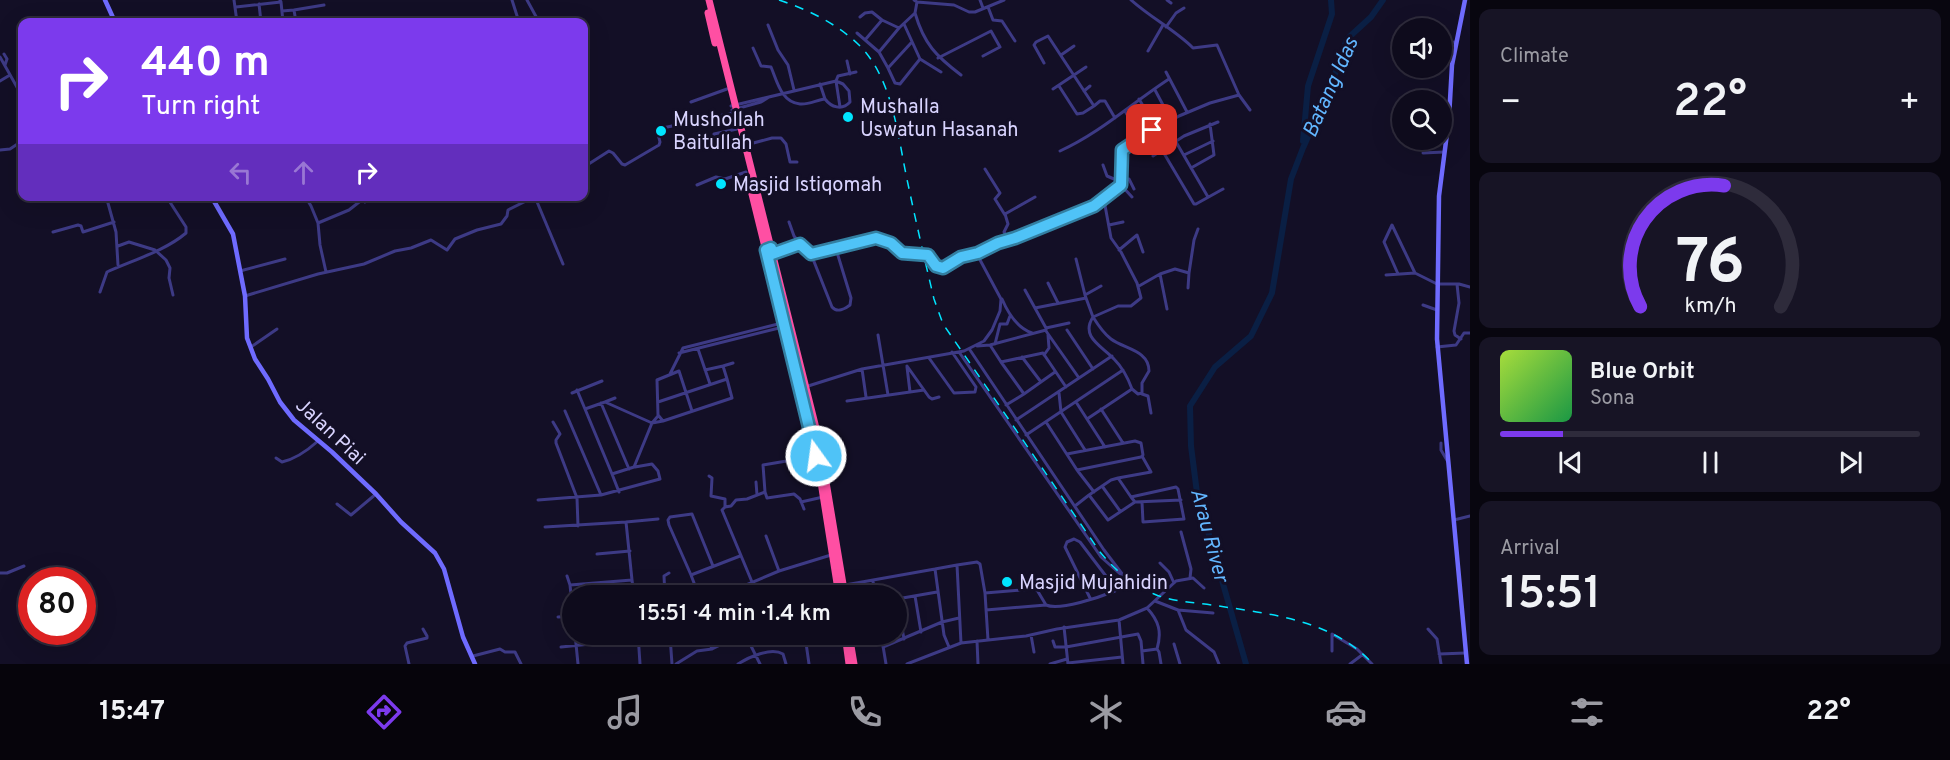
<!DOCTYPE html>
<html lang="en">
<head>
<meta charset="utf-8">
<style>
  body { margin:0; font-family:Overpass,sans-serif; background:#171425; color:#f1f3f6; height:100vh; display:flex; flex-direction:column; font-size:22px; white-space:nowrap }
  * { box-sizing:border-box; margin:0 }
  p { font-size:20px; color:#9b9ba3 }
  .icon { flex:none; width:33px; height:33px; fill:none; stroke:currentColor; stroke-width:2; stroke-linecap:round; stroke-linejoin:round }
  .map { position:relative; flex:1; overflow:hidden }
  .sheet { display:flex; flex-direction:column; gap:9px; padding:9px; background:#08060f; width:480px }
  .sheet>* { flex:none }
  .hud { position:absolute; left:18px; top:18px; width:570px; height:183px; border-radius:12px; box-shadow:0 6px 24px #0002,0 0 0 2px #2e2b3b; background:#7c3aed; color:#fff; overflow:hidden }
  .fabs { position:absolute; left:1392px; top:18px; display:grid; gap:12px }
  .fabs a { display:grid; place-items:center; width:60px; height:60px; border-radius:50%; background:#0e0b1c; box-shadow:0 6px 24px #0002,0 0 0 2px #2e2b3b; font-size:30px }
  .speed { position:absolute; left:18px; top:567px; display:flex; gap:12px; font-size:30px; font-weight:700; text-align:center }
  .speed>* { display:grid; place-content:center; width:78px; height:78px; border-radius:50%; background:#0e0b1c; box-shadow:0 6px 24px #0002,0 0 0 2px #2e2b3b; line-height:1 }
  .speed .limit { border:9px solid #d22; background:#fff; color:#111 }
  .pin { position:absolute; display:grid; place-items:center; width:51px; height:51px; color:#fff; margin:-26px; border-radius:12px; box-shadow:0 3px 9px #0006 }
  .me { position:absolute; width:66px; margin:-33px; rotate:346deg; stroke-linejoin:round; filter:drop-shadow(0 0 4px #0008) }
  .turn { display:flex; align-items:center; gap:21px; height:126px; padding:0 24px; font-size:27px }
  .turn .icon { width:78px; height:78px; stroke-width:2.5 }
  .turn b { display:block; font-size:42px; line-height:51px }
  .lanes { display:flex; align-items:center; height:57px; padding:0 24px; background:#0003; justify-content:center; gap:30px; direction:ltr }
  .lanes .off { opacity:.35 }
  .big { font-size:45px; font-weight:600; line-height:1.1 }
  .sheet .card { flex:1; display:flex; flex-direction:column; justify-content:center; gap:9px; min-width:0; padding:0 21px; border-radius:12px; background:#171425 }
  .sheet .dial { align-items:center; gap:0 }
  .dial svg { height:156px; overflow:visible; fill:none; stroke:#2e2b3b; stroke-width:7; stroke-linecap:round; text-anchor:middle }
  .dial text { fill:#f1f3f6; stroke:none }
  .song { display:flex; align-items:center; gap:18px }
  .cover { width:72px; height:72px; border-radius:9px; background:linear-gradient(135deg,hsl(80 70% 55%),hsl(140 70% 35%)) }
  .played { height:6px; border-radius:3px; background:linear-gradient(90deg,#7c3aed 15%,#2e2b3b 15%) }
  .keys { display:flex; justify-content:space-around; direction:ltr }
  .heat { display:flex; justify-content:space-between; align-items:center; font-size:33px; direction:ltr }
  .trip { position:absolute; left:562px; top:585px; width:345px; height:60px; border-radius:30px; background:#0e0b1c; box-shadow:0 6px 24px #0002,0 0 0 2px #2e2b3b; font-weight:600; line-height:60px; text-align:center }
  .menu { display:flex; height:96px; justify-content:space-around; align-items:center; background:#06040b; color:#9b9ba3 }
  .menu .icon { width:42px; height:42px }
  .menu .active { color:#7c3aed }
  .menu b { font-size:27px; color:#f1f3f6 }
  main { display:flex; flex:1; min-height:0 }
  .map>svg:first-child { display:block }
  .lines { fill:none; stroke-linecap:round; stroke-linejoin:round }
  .river { stroke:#0a1f44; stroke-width:6 }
  .street { stroke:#3d3a85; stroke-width:3 }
  .secondary { stroke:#6f6bff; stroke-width:4.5 }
  .highway { stroke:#ff4fa3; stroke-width:7 }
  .rail { stroke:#00e5ff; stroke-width:1.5; stroke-dasharray:9 8; stroke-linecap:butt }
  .route-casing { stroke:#337fa1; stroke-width:15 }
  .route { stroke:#4fc3f7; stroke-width:10 }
  .poi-dot { fill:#00e5ff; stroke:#130f26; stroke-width:2 }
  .labels { text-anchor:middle; stroke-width:6; stroke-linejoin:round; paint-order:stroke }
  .poi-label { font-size:20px; fill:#d9d4ff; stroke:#130f26; text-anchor:start }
  .street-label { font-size:20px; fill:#d9d4ff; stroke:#130f26 }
  .water-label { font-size:21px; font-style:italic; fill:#62b6ff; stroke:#130f26 }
</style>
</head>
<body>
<main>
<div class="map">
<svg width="1470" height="664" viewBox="0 0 1470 664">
  <rect width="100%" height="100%" fill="#130f26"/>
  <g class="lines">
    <!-- river -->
    <path class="river" d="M1303,141L1308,86L1332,14L1331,0
      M1246,664L1197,493L1191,446L1190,406L1215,367L1251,336L1272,293L1291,179L1303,148L1332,83L1347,39L1371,17L1383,0"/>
    <!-- street -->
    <path class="street" d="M234,0L237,22
      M512,0L519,22
      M527,0L539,22
      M914,0L917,2L954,5L969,12H975L1004,0
      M980,0L983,8
      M1131,0C1151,18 1175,30 1193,48L1217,45L1239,95L1250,110
      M1167,0L1171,3
      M281,2L283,22
      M259,4L261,22
      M236,7L281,2L280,0
      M988,7L993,20L1002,21L1015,41
      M282,11L294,10
      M915,13C924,44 936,56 961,75
      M860,17L865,13L872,12L882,20L865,40
      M882,20L899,28
      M296,22L294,10L324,5
      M323,22H328
      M559,22H560
      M904,24L920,59L941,72
      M768,25L778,50L788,65L794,90
      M1166,27L1176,13L1184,8
      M857,33L879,52
      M911,43L888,68L879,52L899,28L915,13L917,2
      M1442,43L1456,42
      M753,48L761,66L771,67C777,81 781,102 800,104C808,105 817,100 825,99L820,84
      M1148,51L1163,25
      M4,54L7,59L5,65
      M1061,55L1074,46
      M0,57L18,89
      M938,58L991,31L1000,47L983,56
      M847,61L850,74
      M1044,63L1034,45L1036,42L1048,36L1094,106L1100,101H1105L1115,118
      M888,68L895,83L900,84L920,59
      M1166,72L1187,112
      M0,81L10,75
      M836,81L840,107
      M1059,86L1077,114L1083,113L1094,106
      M1053,89L1086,67
      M1155,90L1171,120
      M1084,91L1090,86
      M825,99C831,107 842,111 850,102L849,91L843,84L836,81
      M1139,99L1156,128
      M691,102L727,89
      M731,106L836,81L838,76L856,72
      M732,110L761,102L769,97
      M1125,111L1140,137
      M1165,123L1208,197
      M716,145L714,134L737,129
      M746,145L772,138H781L786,144L790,162H797
      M0,150L10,149L22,141
      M1162,150L1194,204H1196L1223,189
      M1060,151C1100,133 1132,103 1169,79
      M1423,153L1444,152
      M1184,155L1213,141
      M1153,156L1184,136L1218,122
      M1103,165L1107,176L1114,179H1129L1134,189
      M584,167L609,151L613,153L622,164L625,165L659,145L660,142L657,130L658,129L737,112
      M1191,168L1214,155L1210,124
      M985,169L1000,193L995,199L1005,215
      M697,185L716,177L725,179L746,172
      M1121,185L1132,197
      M51,196L53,201L65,196
      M106,196L116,232L118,265
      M305,196L311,206L318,223L320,245L326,272
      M362,196L365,202
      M535,197L563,264
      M1104,200L1111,238L1121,252L1137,283L1141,298L1131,306H1118L1093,317C1098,325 1103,333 1111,339C1124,349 1149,350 1149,371L1142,383V393L1138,394L1132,389
      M789,222L794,236L800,244
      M318,223L349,210L363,199
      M1109,225L1123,222
      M53,232L78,225L81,226L83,232L114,222
      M1009,240L1004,232L1008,224L1005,214L1035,197
      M118,246L129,242L155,250L166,260L170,268L169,278L173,295
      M1119,250L1137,235L1143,252
      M772,254L800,244L811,254L876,238L891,243L905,254L928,255L936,266L941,268L961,257L978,253
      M811,254L832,307C837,313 845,309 850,305L851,298L836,249
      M1076,259L1085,295
      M240,271L285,259
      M1160,274L1167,309
      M1398,274L1384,242L1392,225L1415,273
      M1386,275L1415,273L1437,284H1459L1470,287
      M1048,283L1058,303
      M1457,284L1459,303L1454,331L1455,335L1461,339
      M1139,286L1160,274L1175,269L1189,273L1194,240L1198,229
      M1188,288L1189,273
      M1025,290L1046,328
      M100,292L107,272C131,261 165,251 186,233V227L166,196
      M245,296L318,274L364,264L395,251L411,248L431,240L447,250L455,239L477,230L501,224L507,216L508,210L536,196
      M1086,298L1093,317C1080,337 1102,346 1114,359C1122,367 1128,378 1132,389L1087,419
      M1002,299C1008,313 1017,328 1032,333
      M1423,305L1437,310
      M1035,308L1086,298L1085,295L1101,286
      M1067,330L1093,369
      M1046,331L1079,378
      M878,335L888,395
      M995,344L1000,324H1007L1010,316
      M990,345L1001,362L1043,353L1066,387
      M977,346L990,345L1046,330V328L1069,323
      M251,347L277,329
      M1437,347L1456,345L1464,333H1470
      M698,349L710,384
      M970,350L1104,550L1126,579
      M959,352L1101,557L1127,580
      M679,353L783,327
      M1044,355L1049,348L1048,335
      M1022,357L1041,382
      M929,358L954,393L975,392L976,387L952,352
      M1001,362L1024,394L1055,372
      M723,366L733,363
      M907,366L929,397L932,399L939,397
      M907,367L910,392
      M862,369L866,397
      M670,374L683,348L782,323
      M805,387L862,369L964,351L984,341L992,330L1000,311L1001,299L979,258L978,253L980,251L1094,206L1121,185V156L1126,147L1179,116L1210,103L1239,95
      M577,390L585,409
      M572,393L602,381
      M1059,393L1061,412L1085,450
      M1142,394L1148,396L1151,413
      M847,401L924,390
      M605,402L652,423L634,467L612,474L585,409Z
      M605,402L615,398
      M658,402L727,379L723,366L705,370
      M1076,402L1105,447
      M601,403L629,469
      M1006,405L1024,394
      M1101,409L1123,443
      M692,411L679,371L657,380L658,415L663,421L732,398L727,379
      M658,416L652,423L663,421
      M1016,420L1112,356
      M553,422L560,434L556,440V443L577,498L578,526
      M1046,422L1077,470L1094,492
      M1026,435L1123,370
      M1441,443V450L1448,462
      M1067,454L1135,441L1141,443L1143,455L1141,457L1077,470
      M276,458L282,462C295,459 308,450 318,441
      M612,474L619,492
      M709,476L712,478L711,496L725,499V507L731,506L736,500L747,499L765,492L763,465L816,456
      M1118,478L1151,472L1142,456
      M756,482L757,495
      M1102,486L1120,511
      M765,492L767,498L794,494L800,499L804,509
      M601,495L660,479L658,471L652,464L635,467
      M1089,495L1111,480L1118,478L1131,497
      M538,500L601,495L565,411
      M801,502L823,497
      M1135,502L1131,497L1176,487L1178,489L1184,519L1143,522L1142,502
      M337,504L351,515L376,494
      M1075,506L1089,495L1108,520L1135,502L1181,500
      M725,507L722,510L752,582
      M1454,520L1470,516
      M626,522L658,519
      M545,527L626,522L632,580
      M1181,532L1191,569L1190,578
      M766,536L779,571
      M597,554L630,551
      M1160,563L1169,572L1174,583
      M935,569L957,565
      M0,573H7L24,566
      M691,575L669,525L668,520L670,517L692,514L713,566
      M567,576L570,585
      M873,581L875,596
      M845,585L935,569L944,635L949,647
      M985,593L1033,589L1037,590L1046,605
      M665,596L664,576L669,573
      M699,596L691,575L740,556
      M720,596L779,571L831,555
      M915,596L921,632
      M897,599L937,592
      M897,601L904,639
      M1155,601L1178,610L1186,630L1214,652L1219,664
      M1147,608C1159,621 1162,632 1157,649
      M986,610L1046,605C1060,611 1100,597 1115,591V588L1080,542L1074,539L1067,542L1065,547L1090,598
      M1178,610L1213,613
      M573,613L570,585L632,580L634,596
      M558,617L573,616
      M1119,620L1123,664
      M1064,627L1068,664
      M1428,629L1437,639L1441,664
      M575,634L578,664
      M638,634L640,664
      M707,634L712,649
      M745,634L760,664
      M801,634L806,643L809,664
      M881,634L886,664
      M1031,635L1034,652
      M977,641L978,664
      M1053,641L1055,647H1066L1138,634L1141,641L1143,664
      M961,643L957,565L977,562L980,564L985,593L988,640
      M1174,644L1180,664
      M561,647L670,636L672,664
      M883,647L942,622L959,618
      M1142,651L1157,649L1159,652L1161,664
      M1332,651V634L1357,649L1372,664
      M1439,654L1466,653
      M473,656L500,649L505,652H515L521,664
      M1068,663L1122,657
      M409,664L405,646L407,643L427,638V636L423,629
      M676,664L697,651L712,649L743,634
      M738,664C749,657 771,647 783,654L786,664
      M907,664L961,643L1026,636L1057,629L1119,620L1147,608L1176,581L1193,578L1204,588
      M1050,664L1067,659
      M1350,664L1362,655"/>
    <!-- secondary -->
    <path class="secondary" d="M105,0L115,22
      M1465,0L1452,65L1449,118L1439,196L1437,339L1467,664
      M211,196L233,234L245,296L247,338L255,359L268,379L280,402L294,420L332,452L376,494L401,522L435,553L444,569L463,637L475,664"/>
    <!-- highway -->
    <path class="highway" d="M709,0L819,440L845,596
      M708,13L715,43
      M749,182L818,463L839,596
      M845,634L849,664
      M849,634L854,664"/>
    <!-- rail -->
    <path class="rail" d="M779,0C809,10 838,24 861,47C894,82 898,139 908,184C916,222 925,261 934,299L943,324L1100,552C1115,570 1132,585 1154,594C1173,602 1192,602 1212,605C1269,614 1332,619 1373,664"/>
  </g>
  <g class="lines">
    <defs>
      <path id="route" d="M816,456L766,250L771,248L772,254L800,244L811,254L876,238L891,243L902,253L928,255L936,266L943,268L961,257L978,253L998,243L1015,238L1094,206L1121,185L1122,150L1152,130"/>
    </defs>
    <!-- route casing -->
    <use href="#route" class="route-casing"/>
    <!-- route -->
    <use href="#route" class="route"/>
  </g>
  <!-- markers -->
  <g class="poi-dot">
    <circle cx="848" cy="117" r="6"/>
    <circle cx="661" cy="131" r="6"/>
    <circle cx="721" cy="184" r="6"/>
    <circle cx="1007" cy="582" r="6"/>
  </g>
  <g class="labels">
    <!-- poi labels -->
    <g class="poi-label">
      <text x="860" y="113">Mushalla<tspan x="860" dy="23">Uswatun Hasanah</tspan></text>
      <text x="673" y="126">Mushollah<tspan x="673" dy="23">Baitullah</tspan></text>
      <text x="733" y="191">Masjid Istiqomah</text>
      <text x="1019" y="589">Masjid Mujahidin</text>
    </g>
    <!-- street labels -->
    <g class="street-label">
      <text transform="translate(331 431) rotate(43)" y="7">Jalan Piai</text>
    </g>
    <!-- water labels -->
    <g class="water-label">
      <text transform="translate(1330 87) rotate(-66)" y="7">Batang Idas</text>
      <text transform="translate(1210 535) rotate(75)" y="7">Arau River</text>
    </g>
  </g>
</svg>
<div class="fabs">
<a><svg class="icon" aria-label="sound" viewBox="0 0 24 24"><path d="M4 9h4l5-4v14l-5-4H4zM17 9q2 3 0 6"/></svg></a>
<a><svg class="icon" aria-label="search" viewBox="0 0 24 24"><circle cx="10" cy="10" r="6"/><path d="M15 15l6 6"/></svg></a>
</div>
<div class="speed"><div class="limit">80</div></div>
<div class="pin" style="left:1152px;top:130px;background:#d93025"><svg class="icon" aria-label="arrive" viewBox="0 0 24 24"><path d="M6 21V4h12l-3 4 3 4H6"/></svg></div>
<svg class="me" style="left:816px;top:456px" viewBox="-20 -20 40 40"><circle r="17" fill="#4fc3f7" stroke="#fff" stroke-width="3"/><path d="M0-11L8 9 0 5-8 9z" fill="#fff"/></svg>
<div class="trip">15:51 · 4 min · 1.4 km</div>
<div class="hud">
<div class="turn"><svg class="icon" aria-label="right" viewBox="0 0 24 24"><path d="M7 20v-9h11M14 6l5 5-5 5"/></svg><div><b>440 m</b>Turn right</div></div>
<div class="lanes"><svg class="icon off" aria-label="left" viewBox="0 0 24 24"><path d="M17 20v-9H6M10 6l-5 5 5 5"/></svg><svg class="icon off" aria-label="ahead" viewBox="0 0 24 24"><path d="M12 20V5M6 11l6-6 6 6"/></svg><svg class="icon" aria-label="right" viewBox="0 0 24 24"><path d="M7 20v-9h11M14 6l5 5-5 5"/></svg></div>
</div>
</div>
<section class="sheet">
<div class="card"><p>Climate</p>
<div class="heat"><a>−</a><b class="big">22°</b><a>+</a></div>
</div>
<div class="card dial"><svg viewBox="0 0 100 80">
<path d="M14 69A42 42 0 1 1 86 69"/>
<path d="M14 69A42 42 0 0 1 57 7" stroke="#7c3aed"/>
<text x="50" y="56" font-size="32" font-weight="700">76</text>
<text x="50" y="72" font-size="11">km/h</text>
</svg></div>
<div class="card">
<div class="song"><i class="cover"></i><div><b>Blue Orbit</b><p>Sona</p></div></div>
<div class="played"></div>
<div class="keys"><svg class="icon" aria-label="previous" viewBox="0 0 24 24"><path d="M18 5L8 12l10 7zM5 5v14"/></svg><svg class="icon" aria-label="pause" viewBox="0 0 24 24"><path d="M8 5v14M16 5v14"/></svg><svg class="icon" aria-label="next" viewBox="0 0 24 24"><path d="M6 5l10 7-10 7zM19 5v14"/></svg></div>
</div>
<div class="card"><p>Arrival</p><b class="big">15:51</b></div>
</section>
</main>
<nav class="menu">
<b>15:47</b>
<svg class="icon active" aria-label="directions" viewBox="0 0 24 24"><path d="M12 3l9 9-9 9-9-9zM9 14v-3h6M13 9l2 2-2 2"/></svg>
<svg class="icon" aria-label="music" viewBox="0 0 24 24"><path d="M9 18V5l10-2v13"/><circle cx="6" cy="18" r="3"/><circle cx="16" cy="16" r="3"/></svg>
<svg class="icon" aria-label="phone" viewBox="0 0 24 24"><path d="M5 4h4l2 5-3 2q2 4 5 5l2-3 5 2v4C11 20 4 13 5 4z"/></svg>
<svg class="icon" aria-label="climate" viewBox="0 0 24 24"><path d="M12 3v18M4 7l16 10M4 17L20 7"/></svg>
<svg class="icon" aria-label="car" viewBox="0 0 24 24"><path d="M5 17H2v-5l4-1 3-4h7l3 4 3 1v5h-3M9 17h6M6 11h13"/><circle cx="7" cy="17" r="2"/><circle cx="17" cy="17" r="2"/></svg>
<svg class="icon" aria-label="filters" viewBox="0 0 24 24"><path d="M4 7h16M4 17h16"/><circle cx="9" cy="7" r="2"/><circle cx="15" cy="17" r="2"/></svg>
<b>22°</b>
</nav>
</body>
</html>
